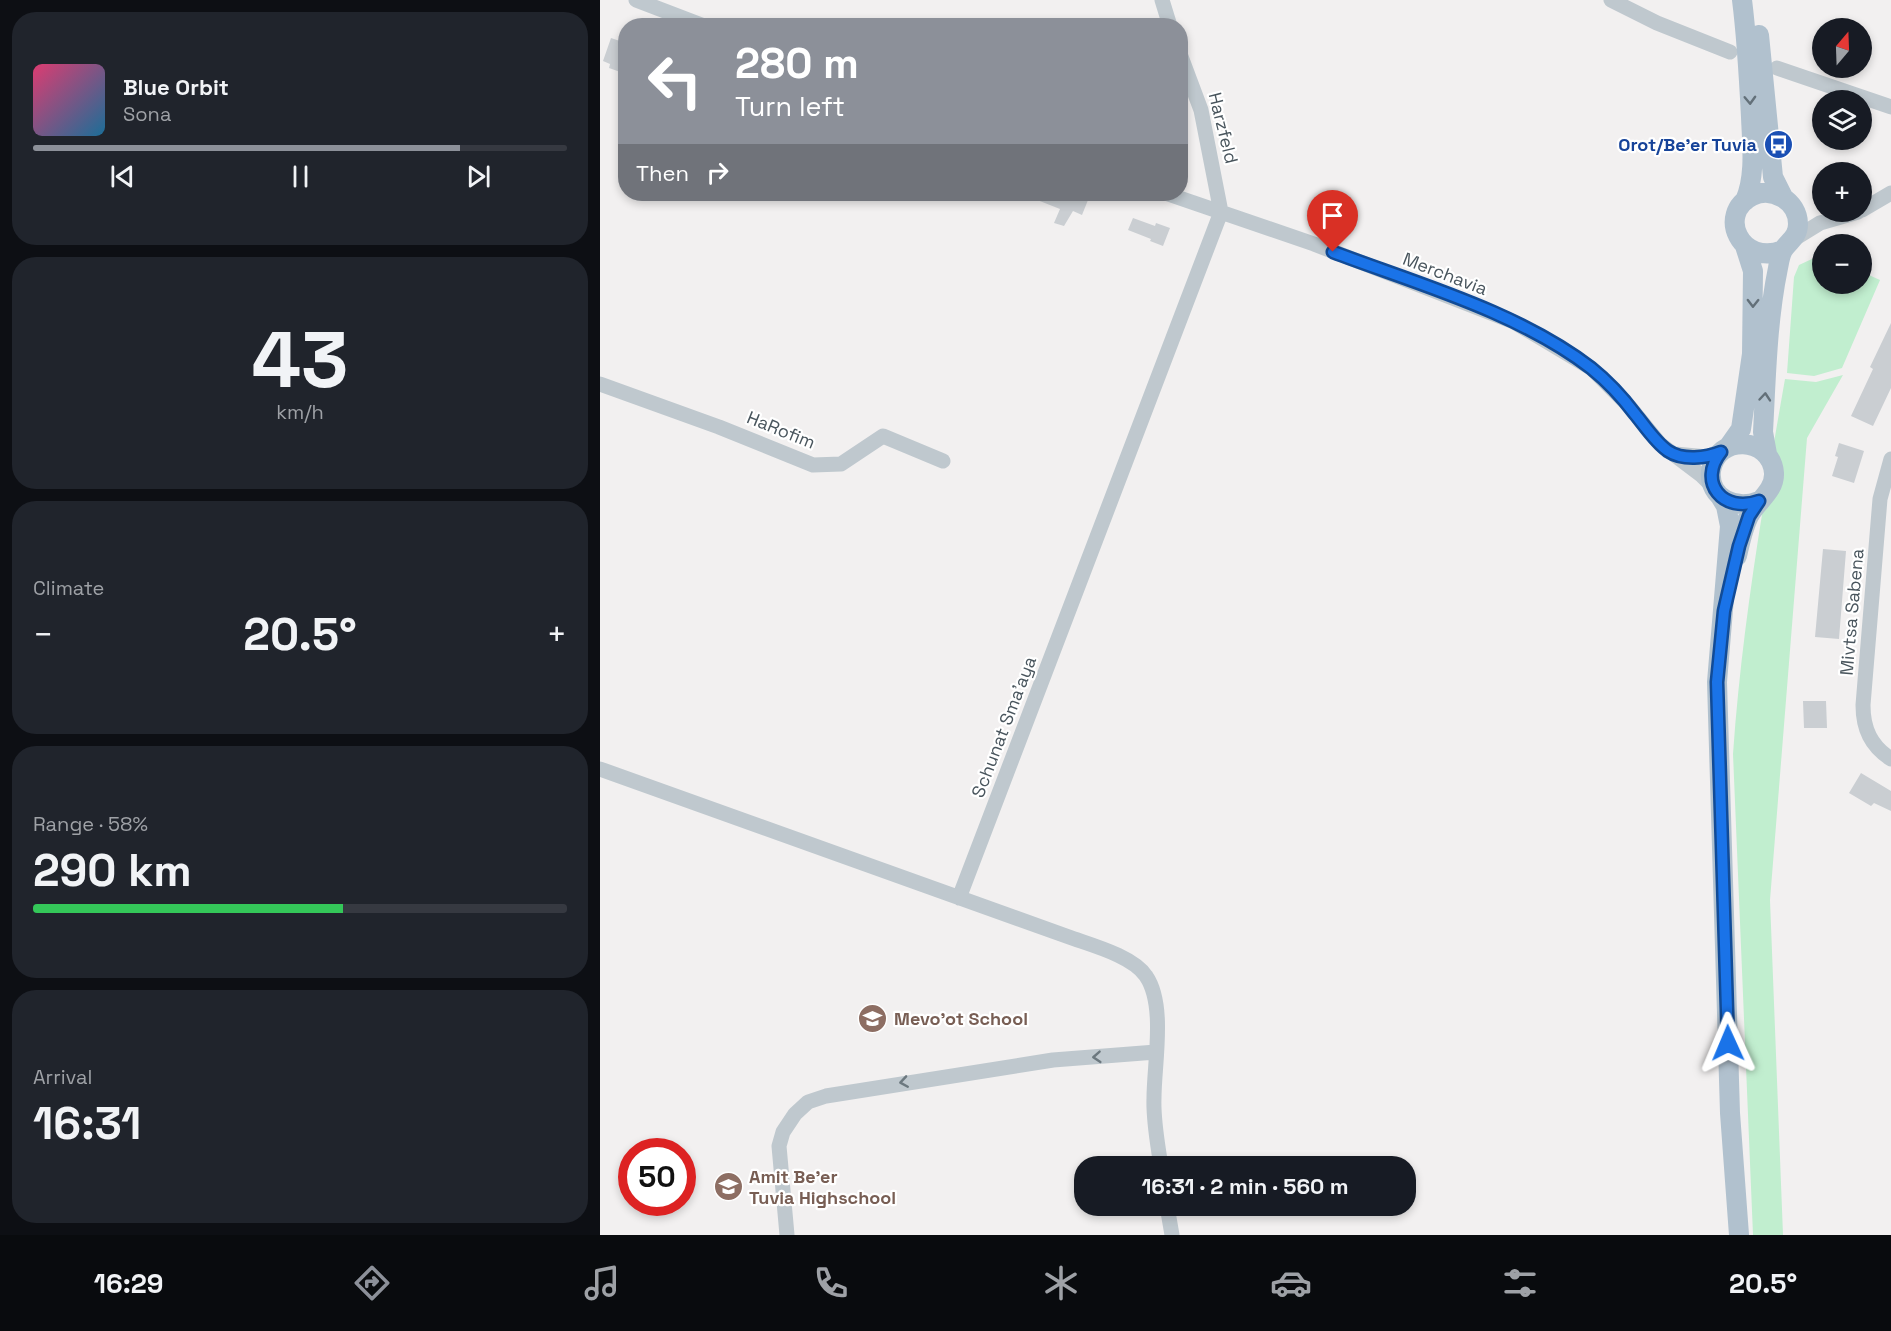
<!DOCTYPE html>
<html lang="en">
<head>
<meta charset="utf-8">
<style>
  body { margin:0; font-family:"Space Grotesk",sans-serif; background:#20242c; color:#f1f3f6; height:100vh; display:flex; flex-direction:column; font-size:22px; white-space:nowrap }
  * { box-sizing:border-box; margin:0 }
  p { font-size:20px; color:#9ea1a6 }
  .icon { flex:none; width:33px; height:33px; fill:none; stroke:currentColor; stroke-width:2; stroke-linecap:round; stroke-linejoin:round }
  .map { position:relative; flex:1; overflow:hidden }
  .panel { display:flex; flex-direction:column; gap:12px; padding:12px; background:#0d0f14; width:600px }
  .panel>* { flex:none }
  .hud { position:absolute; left:18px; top:18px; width:570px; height:183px; border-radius:24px; box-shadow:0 3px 9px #0003; background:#8c9099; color:#fff; overflow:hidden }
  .needle { width:39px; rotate:19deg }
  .buttons { position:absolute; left:1212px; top:18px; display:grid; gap:12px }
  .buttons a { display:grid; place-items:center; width:60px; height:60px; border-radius:50%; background:#171b24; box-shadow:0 3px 9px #0003; font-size:30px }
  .speed { position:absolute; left:18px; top:1138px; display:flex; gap:12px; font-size:30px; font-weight:700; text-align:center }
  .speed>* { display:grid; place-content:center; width:78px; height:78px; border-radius:50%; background:#171b24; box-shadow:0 3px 9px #0003; line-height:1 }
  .speed .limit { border:9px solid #d22; background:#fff; color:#111 }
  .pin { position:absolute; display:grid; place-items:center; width:51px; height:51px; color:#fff; margin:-62px -26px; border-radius:50% 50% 50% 0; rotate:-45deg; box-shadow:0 0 6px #0007 }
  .pin .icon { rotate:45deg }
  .me { position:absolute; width:66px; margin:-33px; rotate:359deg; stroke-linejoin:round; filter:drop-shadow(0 0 4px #0008) }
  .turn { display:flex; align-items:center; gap:21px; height:126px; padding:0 18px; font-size:27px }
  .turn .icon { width:78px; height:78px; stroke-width:2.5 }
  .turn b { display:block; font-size:42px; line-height:51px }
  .then { display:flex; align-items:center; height:57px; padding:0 18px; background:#0003; gap:12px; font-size:22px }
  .big { font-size:45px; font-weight:700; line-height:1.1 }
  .panel .card { flex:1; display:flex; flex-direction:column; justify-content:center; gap:9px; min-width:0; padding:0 21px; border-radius:24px; background:#20242c }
  .panel .dial { align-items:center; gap:0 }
  .dial b { font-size:78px; line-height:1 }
  .song { display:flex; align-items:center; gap:18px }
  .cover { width:72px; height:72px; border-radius:9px; background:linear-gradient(135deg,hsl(340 70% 55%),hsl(200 70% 35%)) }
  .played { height:6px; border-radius:3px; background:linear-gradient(90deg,#8c9099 80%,#363941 80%) }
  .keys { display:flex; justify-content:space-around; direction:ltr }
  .heat { display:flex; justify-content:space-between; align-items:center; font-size:33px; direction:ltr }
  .charge { height:9px; border-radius:4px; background:linear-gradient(90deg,#34c759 58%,#363941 0) }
  .trip { position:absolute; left:474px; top:1156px; width:342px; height:60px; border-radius:24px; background:#171b24; box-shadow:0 3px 9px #0003; font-weight:700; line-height:60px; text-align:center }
  .dock { display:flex; height:96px; justify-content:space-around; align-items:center; background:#090b0e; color:#9ea1a6 }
  .dock .icon { width:42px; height:42px }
  .dock .on { color:#8c9099 }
  .dock b { font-size:27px; color:#f1f3f6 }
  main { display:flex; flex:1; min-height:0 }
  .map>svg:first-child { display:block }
  .green { fill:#c1eecf }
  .building { fill:#caced2 }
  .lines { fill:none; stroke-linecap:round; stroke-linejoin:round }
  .minor { stroke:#bfc8ce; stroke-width:15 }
  .major { stroke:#b1c1ce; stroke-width:20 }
  .oneway { stroke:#637079 }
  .oneway2 { stroke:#6c787f }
  .route-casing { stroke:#114b97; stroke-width:15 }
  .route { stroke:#1a73e8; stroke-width:10 }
  .labels { text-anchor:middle; stroke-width:4.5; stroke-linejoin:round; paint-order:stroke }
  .street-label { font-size:18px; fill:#49555d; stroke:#fff }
  .transit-label { font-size:18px; font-weight:bold; fill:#164399; stroke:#fff; text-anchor:end }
  .education-label { font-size:18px; font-weight:bold; fill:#785e54; stroke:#fff; text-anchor:start }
</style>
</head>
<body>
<main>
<section class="panel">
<div class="card">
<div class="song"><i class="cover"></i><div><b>Blue Orbit</b><p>Sona</p></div></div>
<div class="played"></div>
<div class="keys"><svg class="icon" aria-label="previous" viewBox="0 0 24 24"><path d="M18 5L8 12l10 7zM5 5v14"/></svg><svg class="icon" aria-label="pause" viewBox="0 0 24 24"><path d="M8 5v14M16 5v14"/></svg><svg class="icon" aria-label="next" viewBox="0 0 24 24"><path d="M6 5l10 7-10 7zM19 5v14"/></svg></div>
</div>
<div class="card dial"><b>43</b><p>km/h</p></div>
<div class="card"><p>Climate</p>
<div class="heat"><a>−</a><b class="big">20.5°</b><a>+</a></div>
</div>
<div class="card"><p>Range · 58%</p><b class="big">290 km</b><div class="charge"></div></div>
<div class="card"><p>Arrival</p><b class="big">16:31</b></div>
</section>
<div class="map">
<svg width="1291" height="1235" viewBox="0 0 1291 1235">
  <rect width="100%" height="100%" fill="#f2f0f0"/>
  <!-- green -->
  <path class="green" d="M1222,257V284H1262V272L1280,280L1242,368L1214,376L1187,373L1194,277L1199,265L1214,258Z
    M1243,375L1207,438L1170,900L1183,1235H1153L1133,754C1142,627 1163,504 1185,379L1216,382Z"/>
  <!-- building -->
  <path class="building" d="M11,38L26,43V74L9,68L10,64L3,61Z
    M422,194H471L488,200L482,215L473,211L464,226L454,223L460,209Z
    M533,218L555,226L556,223L570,228L563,246L550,241L551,239L528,230Z
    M1291,323V388L1273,426L1251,416L1273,369L1270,367Z
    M1239,443L1264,451L1254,483L1232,476L1238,457L1235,456Z
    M1223,549L1246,551L1239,639L1215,637Z
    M1203,701H1226L1227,728H1204Z
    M1261,773L1291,791V811L1274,803L1271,806L1249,793Z"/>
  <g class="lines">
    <!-- minor -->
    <path class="minor" d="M36,0L104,26
      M562,0L570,26
      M1011,0L1057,23L1130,52
      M1177,68L1291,107
      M568,194L714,244L914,322L991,368L1029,406L1060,444L1101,475L1114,488
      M1262,210L1291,193
      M1194,239L1220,223L1258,212
      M0,384L119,427L213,465L241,464L283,436L343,461
      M1075,454L1107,457L1121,451
      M1291,459L1280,499L1263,705C1263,729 1271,746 1291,759
      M0,769L469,937C491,945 533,956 546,976C566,1005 554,1064 554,1098C553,1121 558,1145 561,1167
      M359,898L621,212L601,110L580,54
      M567,1206L572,1235
      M187,1235L179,1146L183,1132L195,1114L208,1102L226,1096L453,1060L556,1052"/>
    <!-- major -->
    <path class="major" d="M1142,0C1147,39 1149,78 1151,117C1152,144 1156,175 1145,201
      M1159,35L1173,177L1183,197
      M1129,446L1141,429L1152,354L1153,271L1145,246
      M1167,454L1163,432C1166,378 1167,321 1178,268C1179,263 1180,255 1183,250C1189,241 1198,237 1198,224C1198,201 1172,186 1152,196C1116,214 1141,267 1183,250
      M1120,496L1126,506L1130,526L1117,682L1130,1113L1139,1235
      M1137,556C1140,542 1143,528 1149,516C1157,501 1175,491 1174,473C1171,436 1116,434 1111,471C1108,499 1137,510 1159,501"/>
  </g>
  <!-- one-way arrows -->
  <defs><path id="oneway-chevron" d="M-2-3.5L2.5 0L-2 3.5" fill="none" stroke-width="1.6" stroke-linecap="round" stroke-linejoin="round" transform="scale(1.5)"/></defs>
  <g class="oneway">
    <use href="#oneway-chevron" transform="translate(1150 100) rotate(88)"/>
    <use href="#oneway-chevron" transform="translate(1153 303) rotate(91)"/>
    <use href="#oneway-chevron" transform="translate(1165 397) rotate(-85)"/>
  </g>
  <g class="oneway2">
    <use href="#oneway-chevron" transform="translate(497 1057) rotate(176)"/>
    <use href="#oneway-chevron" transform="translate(304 1082) rotate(171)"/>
  </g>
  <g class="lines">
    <defs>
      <path id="route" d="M733,252C818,284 918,312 991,368C1006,380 1023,398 1035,414C1045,426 1055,442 1068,451C1083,461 1106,458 1121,452C1097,482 1123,514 1159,501L1149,516L1139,546L1124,611L1117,682L1128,1043"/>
    </defs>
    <!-- route casing -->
    <use href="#route" class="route-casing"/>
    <!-- route -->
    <use href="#route" class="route"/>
  </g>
  <!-- icons -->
  <defs>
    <symbol id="bus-disc" viewBox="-11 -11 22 22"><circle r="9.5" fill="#1a4fb4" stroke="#fff"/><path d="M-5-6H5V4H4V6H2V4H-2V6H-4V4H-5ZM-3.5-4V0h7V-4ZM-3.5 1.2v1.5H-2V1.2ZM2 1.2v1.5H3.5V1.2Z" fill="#fff"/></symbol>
    <symbol id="school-disc" viewBox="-11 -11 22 22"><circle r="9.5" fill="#8d6e63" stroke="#fff"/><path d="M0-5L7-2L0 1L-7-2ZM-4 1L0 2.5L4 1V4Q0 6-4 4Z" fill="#fff"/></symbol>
  </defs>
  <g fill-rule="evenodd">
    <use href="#bus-disc" x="1162" y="128" width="33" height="33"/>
    <use href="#school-disc" x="256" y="1002" width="33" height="33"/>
    <use href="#school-disc" x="112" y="1170" width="33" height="33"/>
  </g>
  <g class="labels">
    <!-- street labels -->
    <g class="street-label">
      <text transform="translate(623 128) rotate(76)" y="6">Harzfeld</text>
      <text transform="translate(845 274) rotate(21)" y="6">Merchavia</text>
      <text transform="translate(181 430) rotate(22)" y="6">HaRofim</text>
      <text transform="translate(1252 612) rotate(-85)" y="6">Mivtsa Sabena</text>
      <text transform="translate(404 727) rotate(-69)" y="6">Schunat Sma'aya</text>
    </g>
    <!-- transit labels -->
    <g class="transit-label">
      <text x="1157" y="151">Orot/Be'er Tuvia</text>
    </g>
    <!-- education labels -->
    <g class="education-label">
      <text x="294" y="1025">Mevo'ot School</text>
      <text x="149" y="1183">Amit Be'er<tspan x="149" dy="21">Tuvia Highschool</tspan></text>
    </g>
  </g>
</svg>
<div class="buttons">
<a><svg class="needle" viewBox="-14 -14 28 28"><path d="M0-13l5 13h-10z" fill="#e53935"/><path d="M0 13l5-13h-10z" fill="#9ea1a6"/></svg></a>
<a><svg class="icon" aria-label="layers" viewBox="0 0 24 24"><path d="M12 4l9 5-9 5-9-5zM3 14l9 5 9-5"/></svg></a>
<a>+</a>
<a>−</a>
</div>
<div class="speed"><div class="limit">50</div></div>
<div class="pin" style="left:733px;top:252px;background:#d93025"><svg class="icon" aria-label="arrive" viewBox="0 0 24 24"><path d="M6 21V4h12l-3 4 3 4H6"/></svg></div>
<svg class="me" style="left:1128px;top:1043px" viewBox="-20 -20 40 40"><path d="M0-17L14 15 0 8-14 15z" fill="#1a73e8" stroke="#fff" stroke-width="4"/></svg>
<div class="trip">16:31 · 2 min · 560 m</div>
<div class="hud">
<div class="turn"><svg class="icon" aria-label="left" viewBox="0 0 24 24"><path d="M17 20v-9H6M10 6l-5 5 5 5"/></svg><div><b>280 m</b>Turn left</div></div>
<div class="then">Then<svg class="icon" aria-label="right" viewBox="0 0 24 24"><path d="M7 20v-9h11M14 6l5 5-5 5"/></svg></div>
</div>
</div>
</main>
<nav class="dock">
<b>16:29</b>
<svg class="icon on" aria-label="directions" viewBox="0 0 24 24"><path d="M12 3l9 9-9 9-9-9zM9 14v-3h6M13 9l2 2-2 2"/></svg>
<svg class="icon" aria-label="music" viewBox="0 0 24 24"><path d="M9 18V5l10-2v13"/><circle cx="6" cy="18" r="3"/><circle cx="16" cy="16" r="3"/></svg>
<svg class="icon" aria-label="phone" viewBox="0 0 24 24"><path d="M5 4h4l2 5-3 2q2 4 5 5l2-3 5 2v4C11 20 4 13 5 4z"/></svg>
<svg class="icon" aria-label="climate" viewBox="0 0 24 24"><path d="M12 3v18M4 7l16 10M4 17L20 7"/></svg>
<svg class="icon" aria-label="car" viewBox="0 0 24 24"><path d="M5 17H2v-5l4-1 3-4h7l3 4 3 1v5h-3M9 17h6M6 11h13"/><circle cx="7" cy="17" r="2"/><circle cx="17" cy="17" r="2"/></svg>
<svg class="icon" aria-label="filters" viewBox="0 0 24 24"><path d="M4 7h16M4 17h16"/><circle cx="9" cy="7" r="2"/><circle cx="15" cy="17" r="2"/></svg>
<b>20.5°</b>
</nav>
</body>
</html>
